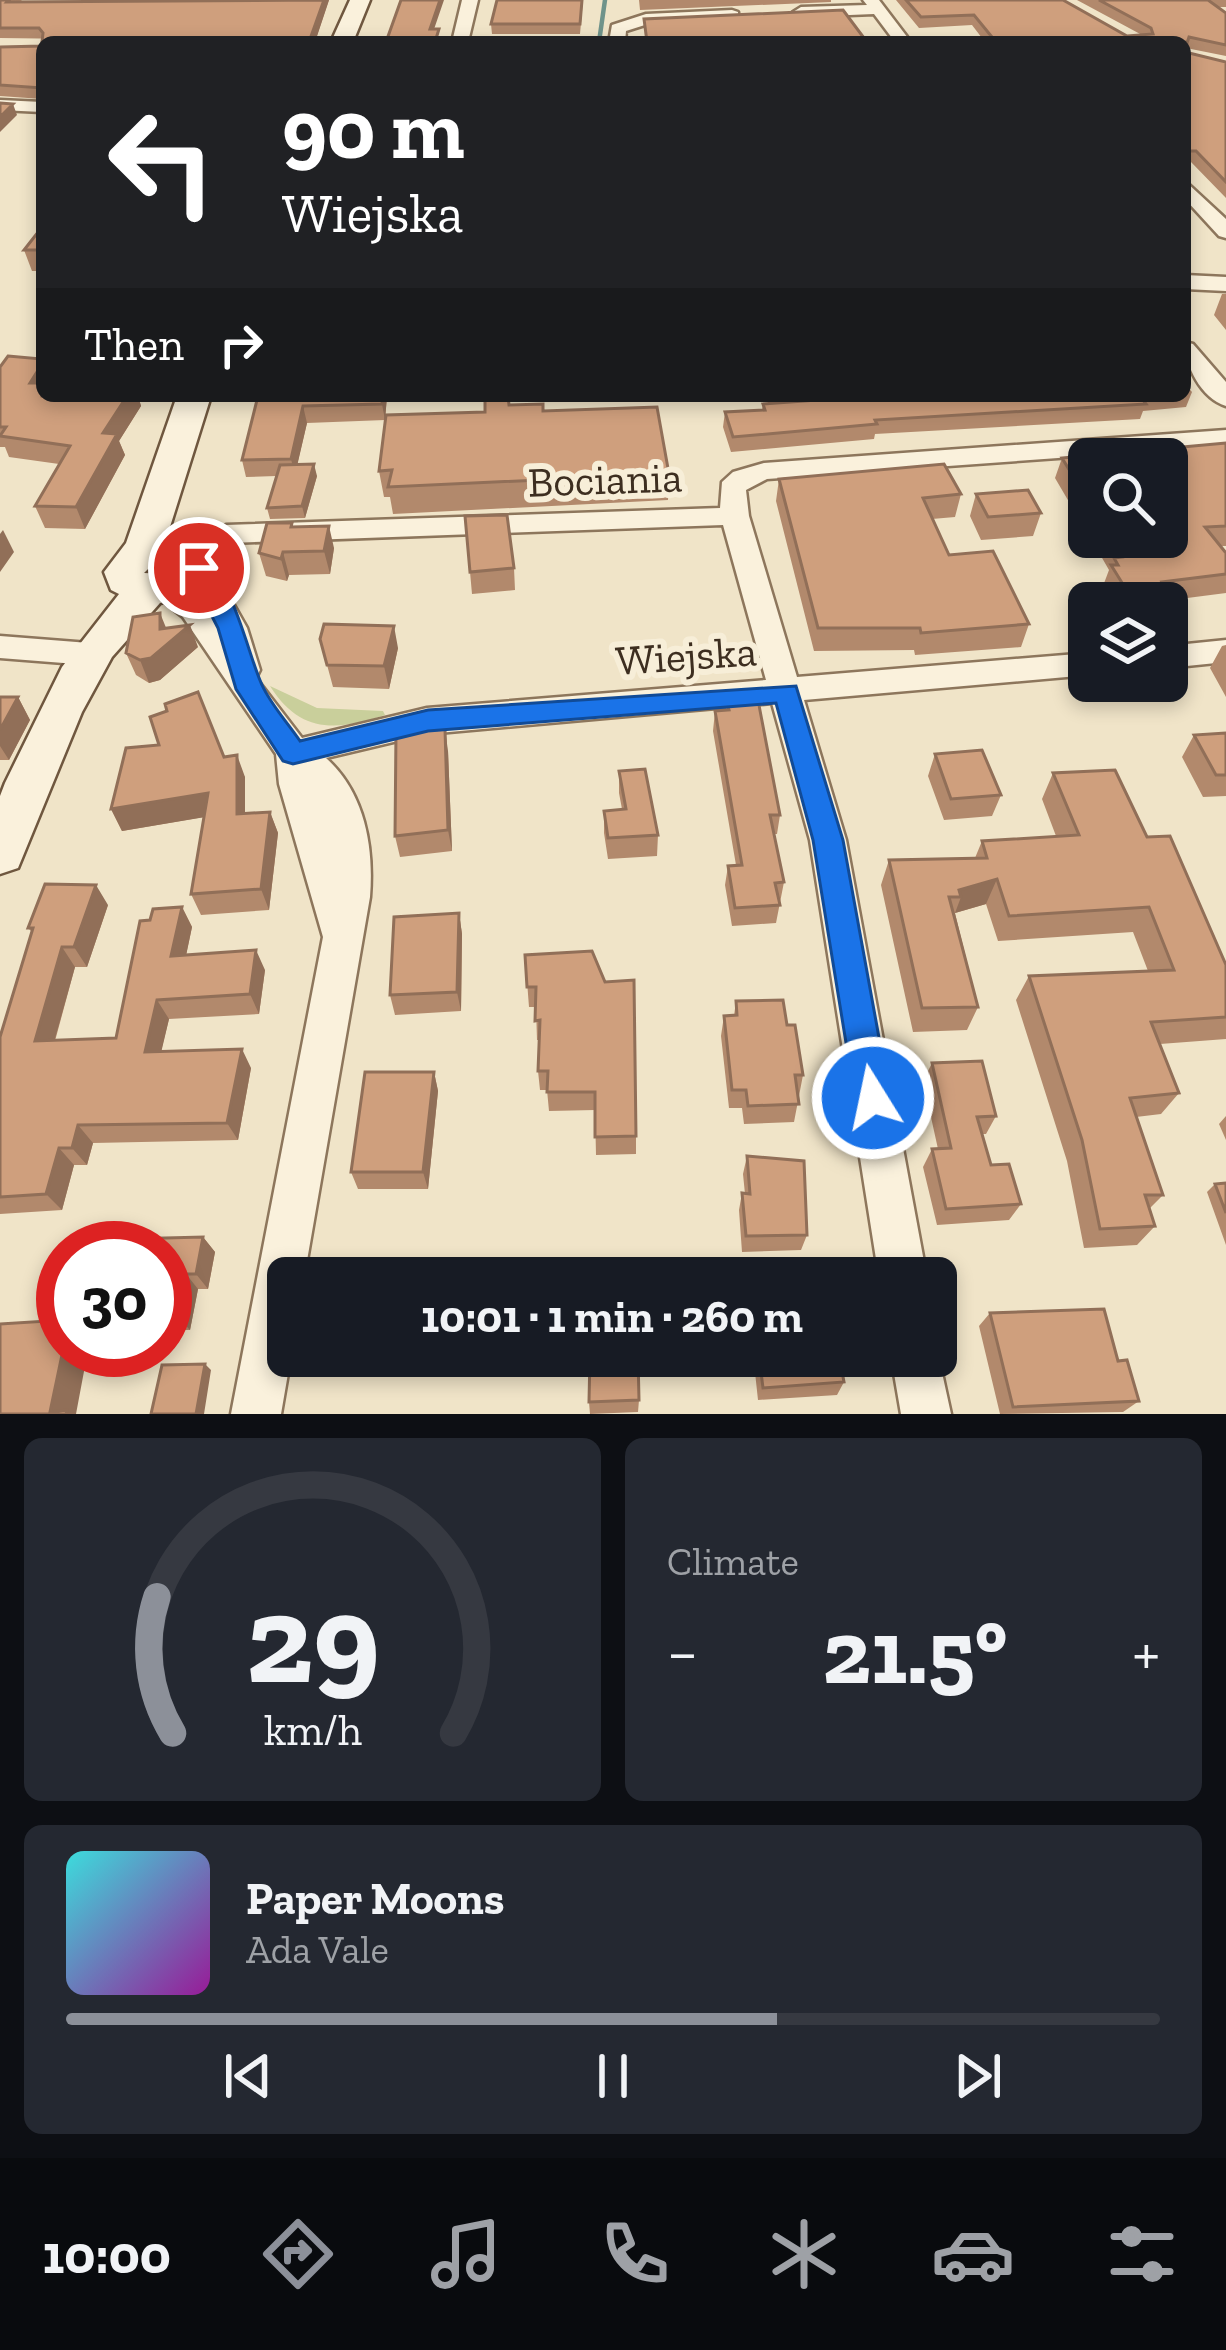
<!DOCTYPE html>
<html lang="en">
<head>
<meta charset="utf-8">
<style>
  body { margin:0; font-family:"Zilla Slab",serif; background:#242831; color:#f1f3f6; height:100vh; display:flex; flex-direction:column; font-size:45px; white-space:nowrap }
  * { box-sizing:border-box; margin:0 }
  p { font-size:39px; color:#9ea1a6 }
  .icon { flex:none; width:66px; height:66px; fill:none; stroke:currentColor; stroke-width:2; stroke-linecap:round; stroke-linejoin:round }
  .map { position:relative; height:1414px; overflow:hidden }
  .details { display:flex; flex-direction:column; gap:24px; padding:24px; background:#0d0f14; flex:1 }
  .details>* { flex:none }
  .guide { position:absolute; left:36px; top:36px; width:1155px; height:366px; border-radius:18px; box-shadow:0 6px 18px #0003; background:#202124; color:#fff; overflow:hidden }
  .controls { position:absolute; left:1068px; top:438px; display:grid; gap:24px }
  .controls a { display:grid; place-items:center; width:120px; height:120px; border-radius:18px; background:#171b24; box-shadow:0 6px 18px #0003; font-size:60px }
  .speed { position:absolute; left:36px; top:1221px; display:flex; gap:24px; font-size:60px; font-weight:700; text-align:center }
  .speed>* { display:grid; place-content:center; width:156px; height:156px; border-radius:50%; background:#171b24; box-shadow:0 6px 18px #0003; line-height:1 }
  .speed .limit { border:18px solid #d22; background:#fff; color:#111 }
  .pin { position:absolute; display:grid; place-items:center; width:102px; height:102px; color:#fff; margin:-51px; border:6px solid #fff; border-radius:50%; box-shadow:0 3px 12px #0007 }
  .me { position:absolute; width:132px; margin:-66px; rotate:350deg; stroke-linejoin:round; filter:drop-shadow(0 0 9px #0008) }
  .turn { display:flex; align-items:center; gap:42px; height:252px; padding:0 48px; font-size:54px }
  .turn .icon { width:156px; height:156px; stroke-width:2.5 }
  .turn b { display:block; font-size:84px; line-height:102px }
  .then { display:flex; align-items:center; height:114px; padding:0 48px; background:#0003; gap:24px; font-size:45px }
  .big { font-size:90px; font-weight:700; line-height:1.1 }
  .details .tile { flex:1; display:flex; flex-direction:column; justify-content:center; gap:18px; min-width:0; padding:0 42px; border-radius:18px; background:#242831 }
  .details .dial { align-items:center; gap:0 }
  .dial svg { height:312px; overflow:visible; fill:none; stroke:#363941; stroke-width:7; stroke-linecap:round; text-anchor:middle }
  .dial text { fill:#f1f3f6; stroke:none }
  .song { display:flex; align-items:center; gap:36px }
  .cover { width:144px; height:144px; border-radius:18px; background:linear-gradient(135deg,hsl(180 70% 55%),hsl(300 70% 35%)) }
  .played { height:12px; border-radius:6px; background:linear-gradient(90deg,#8c9099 65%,#363941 65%) }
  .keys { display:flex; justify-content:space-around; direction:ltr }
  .heat { display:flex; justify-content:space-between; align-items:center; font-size:66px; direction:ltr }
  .details .tiles { flex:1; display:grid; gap:24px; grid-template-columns:1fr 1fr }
  .tile:last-child { grid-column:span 2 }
  .trip { position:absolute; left:267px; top:1257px; width:690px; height:120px; border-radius:18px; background:#171b24; box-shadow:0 6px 18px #0003; font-weight:700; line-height:120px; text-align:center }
  .tab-bar { display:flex; height:192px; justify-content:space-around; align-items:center; background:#090b0e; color:#9ea1a6 }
  .tab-bar .icon { width:84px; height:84px }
  .tab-bar .current { color:#8c9099 }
  .tab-bar b { font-size:54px; color:#f1f3f6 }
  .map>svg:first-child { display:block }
  .green { fill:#c9cf9b }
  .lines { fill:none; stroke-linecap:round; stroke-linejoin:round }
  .stream { stroke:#6f938a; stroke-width:4.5 }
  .street-casing { stroke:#8d765c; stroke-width:5 }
  .secondary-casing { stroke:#6f573f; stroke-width:5 }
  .street { fill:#faf1dc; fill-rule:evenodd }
  .secondary { fill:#faf1dc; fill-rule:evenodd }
  .wall { fill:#b2896c }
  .shaded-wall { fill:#916f58 }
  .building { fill:#cf9f7d; stroke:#916f58; stroke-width:3 }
  .route { fill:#1a73e8; stroke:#114b97; stroke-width:3 }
  .labels { text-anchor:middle; stroke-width:12; stroke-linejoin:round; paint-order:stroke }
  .street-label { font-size:42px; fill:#3d2e20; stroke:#f7eed8 }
</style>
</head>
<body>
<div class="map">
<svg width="1226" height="1414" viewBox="0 0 1226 1414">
  <rect width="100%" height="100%" fill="#f0e4c8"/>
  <!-- green -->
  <path class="green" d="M270,686L317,708L383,711L385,715C337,731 300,734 270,686Z"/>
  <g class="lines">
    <!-- stream -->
    <path class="stream" d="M599,42L605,0"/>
    <defs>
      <path id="street" d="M462,0H478L468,42H452Z
        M863,0H879L911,42H895L874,14L801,17L793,12L801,7L867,5Z
        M732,10L738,12V18L648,24L626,31L625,42H609L612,25L646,14Z
        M0,100L42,102V112L0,110Z
        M1185,181L1226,219V238L1219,236L1185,199Z
        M1185,275L1226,277V291L1185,289Z
        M1185,342L1193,344L1226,382V406C1201,398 1185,366 1185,342Z
        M1226,430V446L767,479L746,490L749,516L797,677L1089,653V675L804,700L846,840L927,1278H879L810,840L772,703L427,734L326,758C365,793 374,847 370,897L304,1278H288L291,1356L281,1414H231L323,937L279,784L276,754L183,617L149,590L153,583H175L200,597L184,568L199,558L209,561L247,628L260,670L256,678L302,738L427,708L766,680L723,525L230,543L192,558L177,549L182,542L226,525L720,508L722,482L733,472L764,463Z
        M0,636L89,643L100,646L105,654L100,662L89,665L0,658Z
        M1226,640V662L1167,668V646Z
        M936,1345L951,1414H901L891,1356H936Z"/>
      <path id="secondary" d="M350,0H370L353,42H331Z
        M177,396H211L169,530L204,539L219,568L190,596L160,603L112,657L82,712L18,868L0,874V796L5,783L62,667L119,594L111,590L104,572L126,543ZM173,556L179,563L164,574L144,573L159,558Z"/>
    </defs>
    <!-- street casing -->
    <use href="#street" class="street-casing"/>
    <!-- secondary casing -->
    <use href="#secondary" class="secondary-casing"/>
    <!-- street -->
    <use href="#street" class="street"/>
    <!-- secondary -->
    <use href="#secondary" class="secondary"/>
  </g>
  <!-- wall -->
  <path class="wall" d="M0,0H22L20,2L329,0L315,42L0,38Z
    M583,0L580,34H492L491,24Z
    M639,0H831V2L640,10Z
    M896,0H1063L1127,36L1142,35L1077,0H1226V7H1218L1226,13V56L1186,48L1185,42H985L972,25L919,28Z
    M42,43V99L0,96V47L42,46Z
    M1185,52L1226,62V198L1191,162L1185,163Z
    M42,227V271H32L24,250Z
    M1222,294H1226V330L1214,315Z
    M0,367L42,396H138L141,406L119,441L125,455L85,529L45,528L35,506L59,464L9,457L5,447H0Z
    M1185,384L1192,392L1186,407L1143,411L1140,419L875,434L874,439L731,452L723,427L725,412L762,410L763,404L837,398L836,396H1185Z
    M258,396H387L385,420L307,423L297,465L317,476L305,518L270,519L267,508L276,476L246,477L242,460Z
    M509,405L543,411L669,474L668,500L393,514L390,497H384L379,471L485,412Z
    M1226,443V546H1221L1226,553V593L1164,601L1163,603H1113L1103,586L1109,570L1090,537H1167L1089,459V536L1055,478L1062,458Z
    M779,479L961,494L955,517L932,519L949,555L1029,624L1021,647L915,655L914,650L814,651L776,501Z
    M976,494L1041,513L1033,536L981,540L970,516Z
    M465,516L514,568L515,590L472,594Z
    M292,523L293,527L334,548L330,574L289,575L287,581L266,576L259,553Z
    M320,639L398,648L389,689L333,687Z
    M1226,645V697L1210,668L1222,646Z
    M198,647L160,680L149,683L136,675L126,653Z
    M0,697H18L30,720L9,760H0Z
    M727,703L780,815L777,834H774L784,882L776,923L732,926L725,885L728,866L736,865L713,731L715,711L726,710Z
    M1226,733V796L1203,797L1182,757L1194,735Z
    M448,751L452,851L400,857L395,836Z
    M935,754L1001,795L992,816L944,820L928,776Z
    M224,757L245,777V814L270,812L278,833L269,910L201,915L191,894L204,817L122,831L111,809Z
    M619,771L658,835L657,856L608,859L604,833V811L622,809L619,793Z
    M1053,773L1147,837L1226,965V1039L1160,1044L1179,1093L1161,1114L1136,1117L1163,1195L1149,1209L1155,1226L1137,1245L1084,1248L1067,1161L1016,1000L1029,976L1148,971L1133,932L998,941L986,904L955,913L978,1007L967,1030L913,1032L881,885L889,860L975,858L982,841L1056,836L1042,799Z
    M108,905L87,967H75L55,1041L116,1038L150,920L182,907L192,927L186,955L265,970L259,1014L169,1019L161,1051L251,1068L238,1140L93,1143L87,1165H74L62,1210L0,1214V1037L32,932L28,928Z
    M459,913L462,934L461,1011L395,1015L390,995Z
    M525,955L636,1136V1154L596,1155L595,1110L549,1111L547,1090H540L538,1071L539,1040H537L536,1007H529Z
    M736,1001L787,1025L803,1075L794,1122L744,1124L742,1108H729L721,1036L724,1016H734Z
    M932,1063L996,1116L986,1134H982L991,1165L1021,1204L1009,1220L937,1225L923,1167L932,1149H938L923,1081Z
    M434,1072L438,1091L428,1189H358L351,1172Z
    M1226,1116V1140L1219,1124Z
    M747,1156L807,1235L801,1250L742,1252L739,1210L742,1193L745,1194L743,1174Z
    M1226,1183V1245L1207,1192L1215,1184Z
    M203,1237L215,1252L208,1289H198L190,1330H165V1248Z
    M990,1313L1118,1361L1139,1401L1123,1412L1000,1414L979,1326Z
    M428,1356L427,1371L333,1374L324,1361Z
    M756,1356H839L844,1382L837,1395L758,1400L754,1363Z
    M639,1400L638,1412L590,1414L589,1402Z"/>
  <!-- shaded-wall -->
  <path class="shaded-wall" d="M324,0H329L315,42H309Z
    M440,0H444L431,38L430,29Z
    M13,104L17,115L0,132V117Z
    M42,364V396L30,383Z
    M127,396H138L141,406L119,441L125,455L85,529L76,507L103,433Z
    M383,396H387L385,420L382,404Z
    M303,406L307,423L295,475L291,459Z
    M314,464L317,476L305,518L302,506Z
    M329,526L334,548L330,574L324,551Z
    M3,530L14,552L0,572V534Z
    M283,552L289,575L287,581L281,559Z
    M160,613L169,635L190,625L198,647L160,680L149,683L140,660L160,629Z
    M394,626L398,648L389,689L384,666Z
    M18,697L30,720L9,760L0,746V730Z
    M445,729L448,751L452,851L448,830Z
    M237,755L245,777V836L237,814Z
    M208,793L217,815L122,831L111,809Z
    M270,812L278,833L269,910L261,889Z
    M997,879L986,904L955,913L961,897L959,890Z
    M96,885L108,905L87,967L74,947Z
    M182,907L192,927L182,975L171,956Z
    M459,913L462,934L461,1011L457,992Z
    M62,947L75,967L49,1060L35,1041Z
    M256,950L265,970L259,1014L250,994Z
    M157,1000L169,1019L157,1070L145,1052Z
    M242,1049L251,1068L238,1140L227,1123Z
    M434,1072L438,1091L428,1189L423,1172Z
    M78,1125L93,1143L87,1165L72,1148Z
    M59,1148L74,1165L62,1210L46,1194Z
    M203,1237L215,1252L208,1289L196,1274Z
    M186,1274L198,1289L190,1330L177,1316Z
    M63,1350H88L76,1414H54L50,1412Z
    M421,1356H428L427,1371L421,1359Z
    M205,1364L211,1370L204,1414H196Z"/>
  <!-- building -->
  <path class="building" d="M0,0H9L7,2L324,0L309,42H42L43,33L39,28H0Z
    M401,0H440L430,29H439L435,42H386Z
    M497,0H582L580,24H491Z
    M906,0H1063L1127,36L1153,34L1151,28L1099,0H1208L1226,13V45L1189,37L1185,49V42H996L974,15L921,17Z
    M843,10L867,42H647L644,19Z
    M42,43V88L0,85V47L42,46Z
    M1185,52L1226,62V182L1196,151H1185Z
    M0,103L13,104L0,117Z
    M42,227V250H24Z
    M8,356L42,359V364L30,383H42V396H127L103,433L117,434L76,507L35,506L70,446L0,436L6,427H0V367Z
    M258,396H383L382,404L303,406L291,459L242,460Z
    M485,396H508L509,405L543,404V411L657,407L669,474L388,487L392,470L379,471L386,415L485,412Z
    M845,396H1145H1140L1146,404L875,420L877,424L733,437L725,412L765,410L763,404L846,398Z
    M1226,443V526L1205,527L1226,553V574L1162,582L1168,591L1129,594L1111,565H1118L1114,558L1122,557L1110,537H1167V459H1089V502L1062,458Z
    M314,464L302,506L267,508L280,465Z
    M944,464L961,494L923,498L949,555L993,551L1029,624L921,633L920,628H818L779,479Z
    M1028,490L1041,513L988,517L976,494Z
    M507,515L514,568L470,572L465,516Z
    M267,523H292L291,527L329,526L324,551L283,552L281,559L259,553Z
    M160,613V629L190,625L151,658L140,660L126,653L133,617Z
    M324,624L394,626L384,666L327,665L320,639Z
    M198,692L224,757L237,755V814L270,812L261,889L191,894L208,793L111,809L126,748L159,745L150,717L167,711L165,704Z
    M0,697H18L0,730Z
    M758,700L780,815H770L784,882L775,883L780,905L735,908L728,866L742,865L715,711L729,710L727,703Z
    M445,729L448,830L395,836L396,733Z
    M1226,733V775H1216L1194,735Z
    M982,750L1001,795L951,799L935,754Z
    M645,769L658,835L608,838L604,811L626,809L619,771Z
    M1115,770L1147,837L1170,836L1226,965V1017L1151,1022L1179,1093L1130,1098L1163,1195H1145L1155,1226L1100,1229L1082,1140L1029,976L1174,970L1149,907L1009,916L997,879L959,890L961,897H949L978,1007L922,1008L889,860L987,858L982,841L1079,835L1053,773Z
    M45,884L96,885L74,947H62L35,1041L116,1038L140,921L150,920L153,909L182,907L171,956L256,950L250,994L157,1000L145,1052L242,1049L227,1123L78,1125L72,1148H59L46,1194L0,1197V1037L33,928H28Z
    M459,913L457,992L390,995L394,917Z
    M592,951L605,982L634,980L636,1136L595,1137V1092H547L548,1071H538L540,1020L535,1021L536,987H527L525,955Z
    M783,1000L787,1025H795L803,1075H795L799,1104L748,1106L746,1090H732L724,1016L737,1015L736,1001Z
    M982,1061L996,1116L977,1117L991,1165L1009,1164L1021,1204L946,1209L932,1149L951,1148L932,1063Z
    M365,1072H434L423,1172H351Z
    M747,1156L804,1161L807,1235L746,1236L742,1193L750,1194Z
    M1226,1183V1213L1215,1184Z
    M203,1237L196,1274H186L177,1316H165V1248H124L126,1239Z
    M1104,1309L1118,1361L1127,1360L1139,1401L1013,1407L990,1313Z
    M63,1320V1350L50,1412L67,1410L66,1414H0V1324Z
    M325,1356H421V1359L324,1361Z
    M590,1356H638L639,1400L589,1402Z
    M759,1356H839L844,1382L763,1388Z
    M205,1364L196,1414H151L162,1365Z"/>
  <!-- route -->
  <path class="route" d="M199,560C232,571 248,656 262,685C271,705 288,723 300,741L428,710L796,686L843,840L890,1098L885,1110L873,1115L860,1110L855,1098L813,840L776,703L428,731L293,764L283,761L236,689L218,628L187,568Z"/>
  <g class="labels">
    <!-- street labels -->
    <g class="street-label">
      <text transform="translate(605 479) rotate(-2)" y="15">Bociania</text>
      <text transform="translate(686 655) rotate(-4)" y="15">Wiejska</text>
    </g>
  </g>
</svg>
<div class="controls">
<a><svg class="icon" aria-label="search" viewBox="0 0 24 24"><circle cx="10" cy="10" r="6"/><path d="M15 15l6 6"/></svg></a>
<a><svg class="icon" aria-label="layers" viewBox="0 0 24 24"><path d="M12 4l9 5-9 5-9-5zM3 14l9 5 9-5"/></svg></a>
</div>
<div class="speed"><div class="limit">30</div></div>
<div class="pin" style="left:199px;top:568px;background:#d93025"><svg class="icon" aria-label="arrive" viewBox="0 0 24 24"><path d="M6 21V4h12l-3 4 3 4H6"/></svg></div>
<svg class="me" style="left:873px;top:1098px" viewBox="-20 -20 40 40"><circle r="17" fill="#1a73e8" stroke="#fff" stroke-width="3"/><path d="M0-11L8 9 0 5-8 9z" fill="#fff"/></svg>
<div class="trip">10:01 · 1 min · 260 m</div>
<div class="guide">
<div class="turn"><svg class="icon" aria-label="left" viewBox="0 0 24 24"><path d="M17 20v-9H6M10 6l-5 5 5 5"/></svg><div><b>90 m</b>Wiejska</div></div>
<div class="then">Then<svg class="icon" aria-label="right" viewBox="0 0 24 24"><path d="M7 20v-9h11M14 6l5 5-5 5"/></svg></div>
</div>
</div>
<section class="details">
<div class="tiles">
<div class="tile dial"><svg viewBox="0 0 100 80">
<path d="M14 69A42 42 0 1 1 86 69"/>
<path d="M14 69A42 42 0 0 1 10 34" stroke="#8c9099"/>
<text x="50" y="56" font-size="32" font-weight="700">29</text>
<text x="50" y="72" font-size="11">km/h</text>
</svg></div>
<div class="tile"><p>Climate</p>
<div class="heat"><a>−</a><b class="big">21.5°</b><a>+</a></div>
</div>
<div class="tile">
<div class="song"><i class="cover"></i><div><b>Paper Moons</b><p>Ada Vale</p></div></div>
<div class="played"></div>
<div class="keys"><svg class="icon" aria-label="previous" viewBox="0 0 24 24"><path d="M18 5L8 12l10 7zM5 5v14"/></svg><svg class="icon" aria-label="pause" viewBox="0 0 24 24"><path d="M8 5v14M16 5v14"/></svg><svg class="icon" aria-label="next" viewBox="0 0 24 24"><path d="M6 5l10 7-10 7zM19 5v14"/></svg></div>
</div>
</div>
</section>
<nav class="tab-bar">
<b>10:00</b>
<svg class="icon current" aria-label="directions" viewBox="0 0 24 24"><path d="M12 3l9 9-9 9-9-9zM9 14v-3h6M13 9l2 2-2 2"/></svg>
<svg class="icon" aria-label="music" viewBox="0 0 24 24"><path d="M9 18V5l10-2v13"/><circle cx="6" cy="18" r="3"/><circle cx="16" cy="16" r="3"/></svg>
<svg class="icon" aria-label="phone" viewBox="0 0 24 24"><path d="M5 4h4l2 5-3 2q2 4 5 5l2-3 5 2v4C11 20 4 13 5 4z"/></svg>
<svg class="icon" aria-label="climate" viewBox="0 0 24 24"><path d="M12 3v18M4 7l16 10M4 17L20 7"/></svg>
<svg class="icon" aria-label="car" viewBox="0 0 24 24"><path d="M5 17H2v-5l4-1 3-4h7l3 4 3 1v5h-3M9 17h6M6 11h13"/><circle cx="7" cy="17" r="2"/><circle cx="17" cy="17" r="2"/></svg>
<svg class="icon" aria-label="filters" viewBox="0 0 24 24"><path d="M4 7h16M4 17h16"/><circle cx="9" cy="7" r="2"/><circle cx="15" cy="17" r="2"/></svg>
</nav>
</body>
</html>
